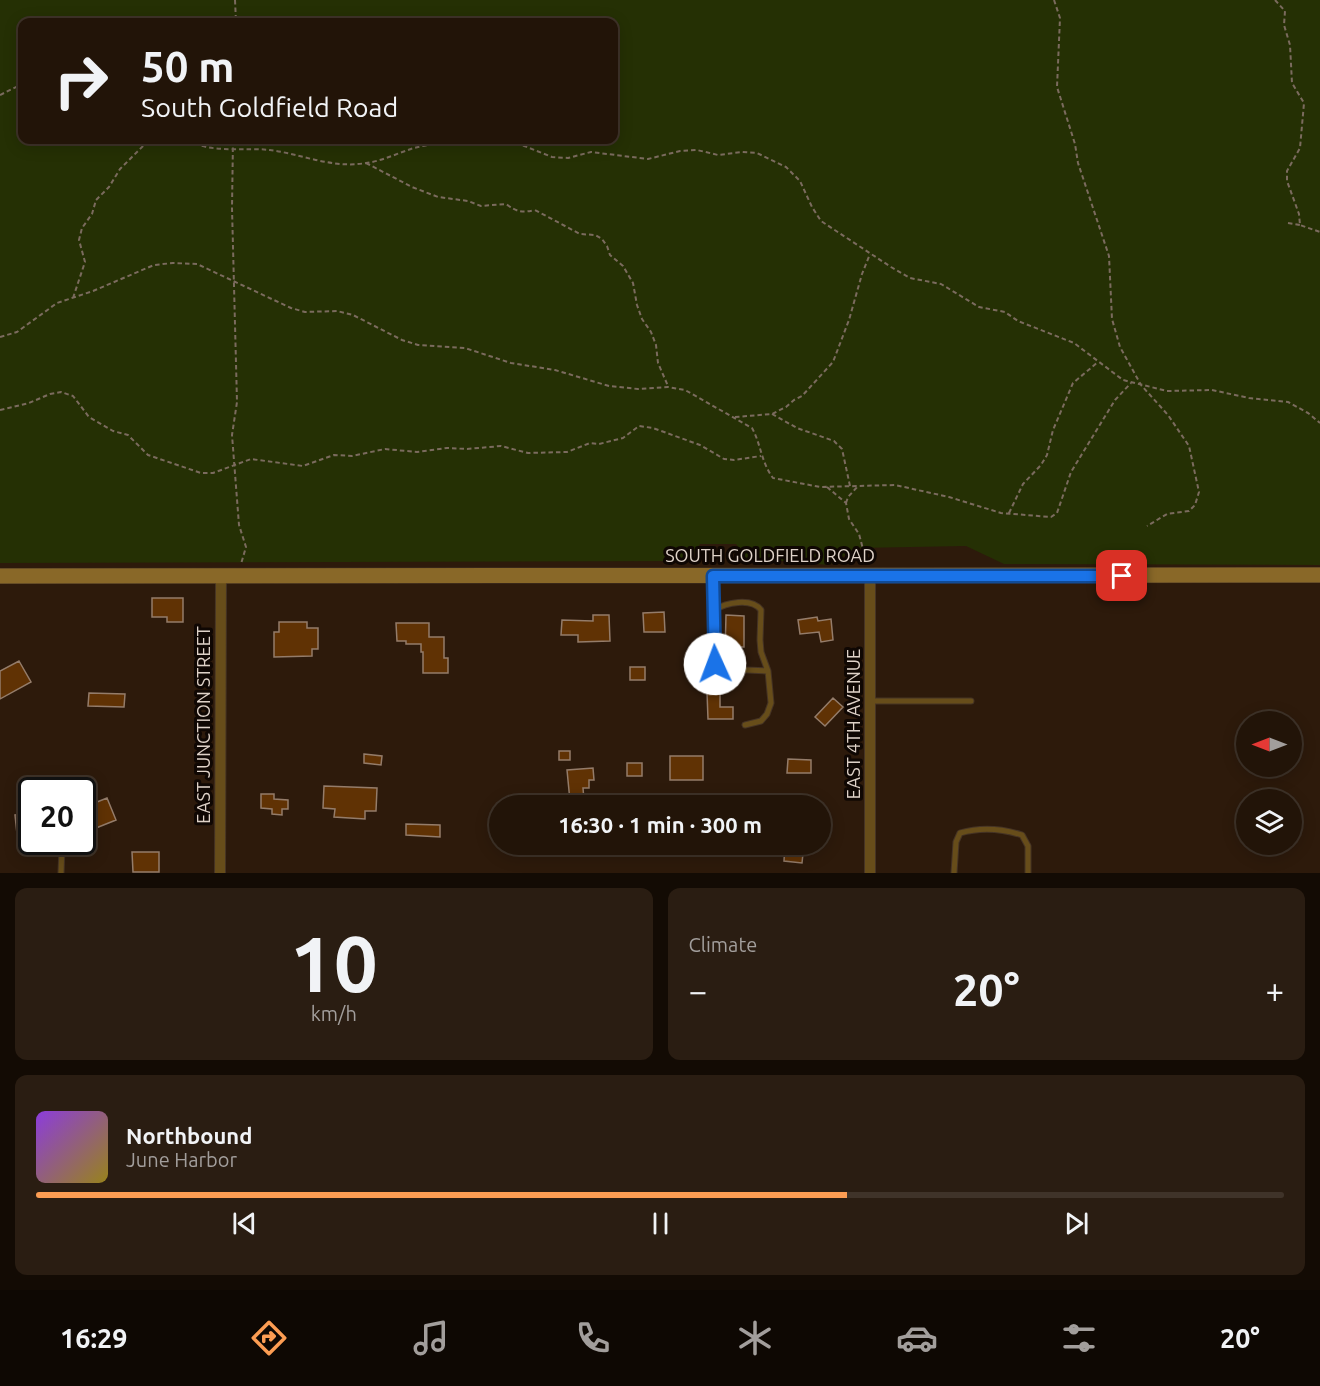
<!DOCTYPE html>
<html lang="en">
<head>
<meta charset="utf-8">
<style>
  body { margin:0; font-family:Ubuntu,sans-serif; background:#2a1d12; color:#f1f3f6; height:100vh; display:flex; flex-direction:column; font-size:22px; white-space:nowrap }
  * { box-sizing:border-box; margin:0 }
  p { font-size:20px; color:#a29e9c }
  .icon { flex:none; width:33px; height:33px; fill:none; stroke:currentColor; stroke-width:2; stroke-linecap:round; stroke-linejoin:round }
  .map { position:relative; height:873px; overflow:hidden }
  .sheet { display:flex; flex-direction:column; gap:15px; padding:15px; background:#130b04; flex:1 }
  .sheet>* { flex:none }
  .top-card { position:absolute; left:18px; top:18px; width:600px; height:126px; border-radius:12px; box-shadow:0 3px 15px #0003,0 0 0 2px #3f3329; background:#221408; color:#f1f3f6; overflow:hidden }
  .needle { width:39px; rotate:270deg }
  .fabs { position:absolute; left:1236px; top:711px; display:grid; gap:12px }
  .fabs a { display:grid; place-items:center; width:66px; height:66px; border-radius:50%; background:#221408; box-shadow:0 3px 15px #0003,0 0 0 2px #3f3329; font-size:30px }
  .speed { position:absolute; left:18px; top:777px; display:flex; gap:12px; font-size:30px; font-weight:700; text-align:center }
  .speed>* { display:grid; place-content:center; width:78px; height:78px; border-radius:50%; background:#221408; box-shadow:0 3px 15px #0003,0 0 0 2px #3f3329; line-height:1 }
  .speed .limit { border:3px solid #111; border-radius:9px; background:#fff; color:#111 }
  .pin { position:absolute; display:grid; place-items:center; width:51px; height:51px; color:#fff; margin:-26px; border-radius:12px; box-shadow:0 3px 9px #0006 }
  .me { position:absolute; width:66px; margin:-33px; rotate:358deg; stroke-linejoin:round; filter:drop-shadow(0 0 4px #0008) }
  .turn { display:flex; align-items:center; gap:21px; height:126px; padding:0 24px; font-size:27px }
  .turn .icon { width:78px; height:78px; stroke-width:2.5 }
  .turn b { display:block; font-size:42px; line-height:51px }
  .big { font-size:45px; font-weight:600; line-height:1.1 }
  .sheet .tile { flex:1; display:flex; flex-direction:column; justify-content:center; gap:9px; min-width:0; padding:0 21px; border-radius:12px; background:#2a1d12 }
  .sheet .dial { align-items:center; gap:0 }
  .dial b { font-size:78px; line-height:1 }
  .song { display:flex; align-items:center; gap:18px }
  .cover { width:72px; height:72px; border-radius:9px; background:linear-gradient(135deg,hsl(270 70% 55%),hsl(50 70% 35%)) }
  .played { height:6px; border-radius:3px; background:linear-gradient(90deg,#fc9d53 65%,#3f3329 65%) }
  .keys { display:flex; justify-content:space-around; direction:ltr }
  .heat { display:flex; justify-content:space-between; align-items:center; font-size:33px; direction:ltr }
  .sheet .tiles { flex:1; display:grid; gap:15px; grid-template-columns:1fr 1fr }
  .tile:last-child { grid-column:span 2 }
  .trip { position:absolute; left:489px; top:795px; width:342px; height:60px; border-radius:30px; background:#221408; box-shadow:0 3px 15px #0003,0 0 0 2px #3f3329; font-weight:600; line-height:60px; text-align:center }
  .tabs { display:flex; height:96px; justify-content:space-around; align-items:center; background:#0e0803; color:#a29e9c }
  .tabs .icon { width:42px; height:42px }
  .tabs .current { color:#fc9d53 }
  .tabs b { font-size:27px; color:#f1f3f6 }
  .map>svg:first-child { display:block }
  .green { fill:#253004; fill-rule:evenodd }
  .building { fill:#603204; stroke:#947c6a; stroke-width:1.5 }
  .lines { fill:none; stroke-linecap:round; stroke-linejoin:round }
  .lane-casing { stroke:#463425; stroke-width:7 }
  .street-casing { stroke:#463425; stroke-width:12 }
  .secondary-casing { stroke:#463425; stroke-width:16 }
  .path { stroke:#7b6b5e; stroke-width:2; stroke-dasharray:4.5 3; stroke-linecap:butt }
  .lane { stroke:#674d1a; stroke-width:5 }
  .street { stroke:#674d1a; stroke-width:10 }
  .secondary { stroke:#896828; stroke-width:15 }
  .route-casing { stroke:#114b97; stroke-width:15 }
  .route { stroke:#1a73e8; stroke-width:10 }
  .labels { text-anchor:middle; stroke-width:6; stroke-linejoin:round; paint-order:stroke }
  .street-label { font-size:18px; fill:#dfd2c8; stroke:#0f0703 }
</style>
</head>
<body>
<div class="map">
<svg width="1320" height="873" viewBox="0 0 1320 873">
  <rect width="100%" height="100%" fill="#2d1a0b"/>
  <!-- green -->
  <path class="green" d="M0,0H1320V565L1004,564L966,546L857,548L829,565L746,558L736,544H700L689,561L0,563ZM22,22H614V140H22Z"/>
  <!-- building -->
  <path class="building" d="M152,598H183V622H167V617H152Z
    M664,612L665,632H644L643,613Z
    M593,615H609L610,641L578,642V635H561L562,620L593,621Z
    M726,615L744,616V647H735V655H725Z
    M817,617L818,621L831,619L833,640L821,642L819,632L800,634L798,620Z
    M279,622H307V628H318V649H312V656L274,657V632H279Z
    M396,623H429V637H444V658H448V673H423V652H421V644H406V641H397Z
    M19,661L31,682L0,699V671Z
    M630,667H645V680H630Z
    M707,692H720V707H733V719H708Z
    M89,693L125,694L124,707L88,706Z
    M833,698L843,707L825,726L815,717Z
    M559,751H570V760H559Z
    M364,754L382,756L381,765L364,763Z
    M670,756H703V780H670Z
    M788,759L811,760V773H787Z
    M627,763H642V776H627Z
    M593,768L594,780H589V788H583L584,800L570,801L567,770Z
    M324,786L377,788L376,811H365V819L334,817L335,809L323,808Z
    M261,794H274V799L288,800V809H282V815L272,814V809L261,808Z
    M107,798L116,820L91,830L82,808Z
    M27,814L29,833L17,834L15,815Z
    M406,824L440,825V837L406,835Z
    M785,844H804L802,863L784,861Z
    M132,852H159V872H133Z"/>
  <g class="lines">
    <defs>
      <path id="lane" d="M713,577L717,667L723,669L768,671
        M714,610C726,603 751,597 761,610L760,640L761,652L768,671L771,703L767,714L761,721L745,725
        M870,701H971
        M61,873L62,846L65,842
        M954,873L956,842L960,833C981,827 1000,828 1022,835L1028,846V873"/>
      <path id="street" d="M220,873L221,576
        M870,873V576"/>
      <path id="secondary" d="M0,576L1320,575"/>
    </defs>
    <!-- lane casing -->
    <use href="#lane" class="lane-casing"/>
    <!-- street casing -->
    <use href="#street" class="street-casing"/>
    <!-- secondary casing -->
    <use href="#secondary" class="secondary-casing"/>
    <!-- path -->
    <path class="path" d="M235,0L236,22
      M1054,0L1060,18L1057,87L1075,144L1078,163L1109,256L1112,319L1120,347L1141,385L1168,415L1189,446L1199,492L1195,505L1189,511L1167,514L1147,526
      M1275,0L1285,11L1284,25L1290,45L1292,83L1304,103L1300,148L1287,171V181L1299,214L1300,225L1320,232
      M0,95L22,84
      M188,140C211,154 244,147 270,150C301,154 333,169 366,163C382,161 398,153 414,148C430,144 448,142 464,140
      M233,140L232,208L237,402L232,435L239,525L246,547L241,564
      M509,140L552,157L568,158L591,152L648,159L680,151L697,150L718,155L742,152L757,153L786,167L800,181L812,207L821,221L891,267L910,278L941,284L979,307L1005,312L1018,321L1074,343L1123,380L1167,391L1212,390L1249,398L1288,402L1308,413L1320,423
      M366,163L412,187L438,197L468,201L481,206L506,204C517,212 522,213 535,210L580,234L595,235L602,239L607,246L610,255L623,266L633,283L637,305L642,319L651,332L656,345L658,363L668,386
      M1288,223L1300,225
      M73,298L85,262L79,240L82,228L92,214L96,200L109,187L120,169L149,140
      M0,337L17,332L57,303L93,291L154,265L173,263L197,264L291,308L305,312L337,311L353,315L402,340L418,345L465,348L511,363L555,370L609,386L638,389L668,387L685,390L752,428C761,444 761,462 773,478L820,487L895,485L949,497L1001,513L1051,517L1057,513L1071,472L1115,400L1131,383
      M0,410L29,403L50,394L61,392L73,396L89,417L113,431L128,435L148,455L201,473H213L251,459L303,466L334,455L352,456L385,449L417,452L447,448L467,449L501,446L528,453L567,452L590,443L599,444L623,438L639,426L653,428L700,445L724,459L734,460L761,456
      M772,414L797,428L834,441L842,449L850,486
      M735,417L772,414L786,407L794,400L802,396L833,362L849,320L862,274L870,254
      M827,487L846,503L849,519L859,534L867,564
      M846,503L848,497L858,486
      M1009,513L1023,484L1041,465L1047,455L1053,430L1073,383L1098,362"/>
    <!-- lane -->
    <use href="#lane" class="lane"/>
    <!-- street -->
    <use href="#street" class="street"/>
    <!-- secondary -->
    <use href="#secondary" class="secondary"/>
  </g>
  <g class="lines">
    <defs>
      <path id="route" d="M715,664L713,576H1122"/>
    </defs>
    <!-- route casing -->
    <use href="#route" class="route-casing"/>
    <!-- route -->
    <use href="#route" class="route"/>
  </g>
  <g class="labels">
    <!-- street labels -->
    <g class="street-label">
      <text x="770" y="562">SOUTH GOLDFIELD ROAD</text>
      <text transform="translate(854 724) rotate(-90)" y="6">EAST 4TH AVENUE</text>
      <text transform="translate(204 725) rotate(-90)" y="6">EAST JUNCTION STREET</text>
    </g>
  </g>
</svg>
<div class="fabs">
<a><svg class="needle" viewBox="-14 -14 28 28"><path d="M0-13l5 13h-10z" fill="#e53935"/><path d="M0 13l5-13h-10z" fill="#a29e9c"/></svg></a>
<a><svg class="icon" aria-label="layers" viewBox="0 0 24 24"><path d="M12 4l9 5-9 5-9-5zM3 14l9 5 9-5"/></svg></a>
</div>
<div class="speed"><div class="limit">20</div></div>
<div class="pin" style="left:1122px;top:576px;background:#d93025"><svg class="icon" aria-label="arrive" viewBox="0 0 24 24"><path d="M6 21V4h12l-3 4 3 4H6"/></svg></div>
<svg class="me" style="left:715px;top:664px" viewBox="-20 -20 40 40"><circle r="19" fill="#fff"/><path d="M0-13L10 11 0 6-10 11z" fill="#1a73e8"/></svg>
<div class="trip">16:30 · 1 min · 300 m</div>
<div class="top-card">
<div class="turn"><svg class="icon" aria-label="right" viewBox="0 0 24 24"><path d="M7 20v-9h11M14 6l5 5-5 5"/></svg><div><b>50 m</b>South Goldfield Road</div></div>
</div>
</div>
<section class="sheet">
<div class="tiles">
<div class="tile dial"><b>10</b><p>km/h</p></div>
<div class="tile"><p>Climate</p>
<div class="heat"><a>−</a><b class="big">20°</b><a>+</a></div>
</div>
<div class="tile">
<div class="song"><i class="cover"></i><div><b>Northbound</b><p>June Harbor</p></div></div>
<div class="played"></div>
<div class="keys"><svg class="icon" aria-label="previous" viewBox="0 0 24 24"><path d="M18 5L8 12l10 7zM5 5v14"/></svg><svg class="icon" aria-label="pause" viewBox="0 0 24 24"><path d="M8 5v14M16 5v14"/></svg><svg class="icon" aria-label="next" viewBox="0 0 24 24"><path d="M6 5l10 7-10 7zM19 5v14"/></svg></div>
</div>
</div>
</section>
<nav class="tabs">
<b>16:29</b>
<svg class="icon current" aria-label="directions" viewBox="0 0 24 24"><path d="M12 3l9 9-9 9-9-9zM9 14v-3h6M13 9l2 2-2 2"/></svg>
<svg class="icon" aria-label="music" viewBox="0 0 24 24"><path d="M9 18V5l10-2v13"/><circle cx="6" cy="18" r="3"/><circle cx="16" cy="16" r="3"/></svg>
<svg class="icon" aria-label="phone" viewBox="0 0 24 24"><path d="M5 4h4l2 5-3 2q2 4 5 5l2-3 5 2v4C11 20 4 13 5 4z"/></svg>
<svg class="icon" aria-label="climate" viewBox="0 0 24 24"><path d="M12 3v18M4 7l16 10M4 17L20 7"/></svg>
<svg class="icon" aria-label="car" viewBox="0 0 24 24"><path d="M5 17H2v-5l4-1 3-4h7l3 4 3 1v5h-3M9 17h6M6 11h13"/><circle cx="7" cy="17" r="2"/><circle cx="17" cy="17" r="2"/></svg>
<svg class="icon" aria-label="filters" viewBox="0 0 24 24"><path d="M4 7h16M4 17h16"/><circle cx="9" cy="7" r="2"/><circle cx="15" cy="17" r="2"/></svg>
<b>20°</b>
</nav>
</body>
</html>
